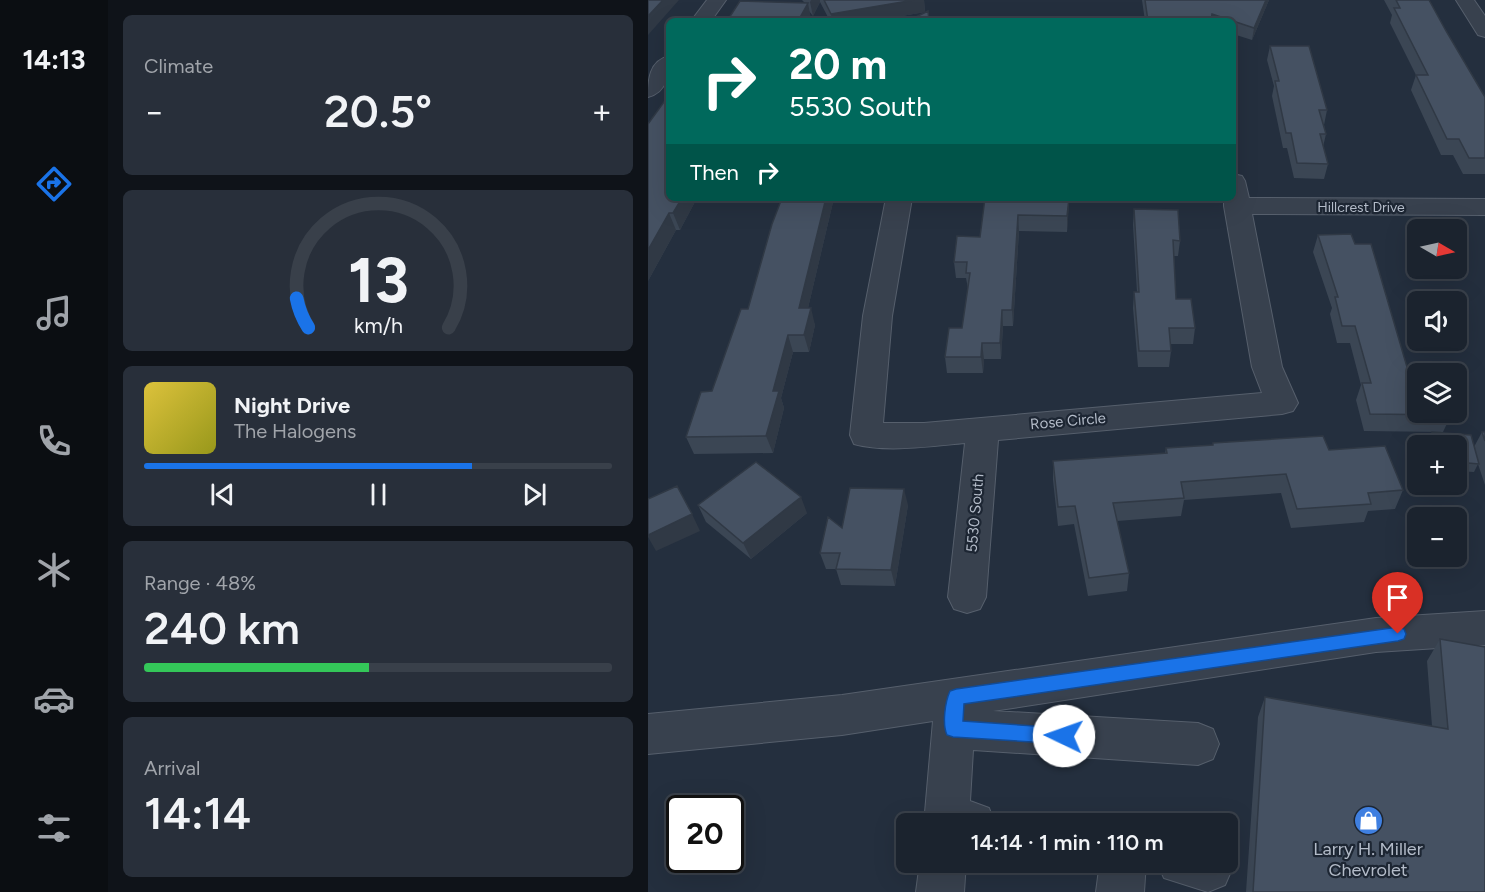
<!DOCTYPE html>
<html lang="en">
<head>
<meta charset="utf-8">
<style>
  body { margin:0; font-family:Figtree,sans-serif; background:#282f3a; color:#f1f3f6; height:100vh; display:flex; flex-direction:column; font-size:22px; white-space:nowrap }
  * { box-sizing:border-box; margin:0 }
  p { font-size:20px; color:#a0a4aa }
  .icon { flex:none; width:33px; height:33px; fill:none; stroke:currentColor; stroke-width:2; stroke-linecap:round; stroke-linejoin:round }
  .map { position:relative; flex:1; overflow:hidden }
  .panel { display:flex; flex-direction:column; gap:15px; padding:15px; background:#0f1319; width:540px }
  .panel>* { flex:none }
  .hud { position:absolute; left:18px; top:18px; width:570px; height:183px; border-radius:9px; box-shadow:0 6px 24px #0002,0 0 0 2px #39404a; background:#00695c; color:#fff; overflow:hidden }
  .needle { width:39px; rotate:99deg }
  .tools { position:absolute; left:759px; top:219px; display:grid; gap:12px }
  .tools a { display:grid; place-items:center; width:60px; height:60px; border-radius:9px; background:#1b232e; box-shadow:0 6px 24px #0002,0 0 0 2px #39404a; font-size:30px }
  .speed { position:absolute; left:18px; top:795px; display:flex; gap:12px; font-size:30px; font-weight:700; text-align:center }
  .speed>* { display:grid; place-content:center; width:78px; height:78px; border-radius:50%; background:#1b232e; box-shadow:0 6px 24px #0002,0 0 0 2px #39404a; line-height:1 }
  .speed .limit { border:3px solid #111; border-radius:9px; background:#fff; color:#111 }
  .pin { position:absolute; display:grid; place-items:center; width:51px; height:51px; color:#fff; margin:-62px -26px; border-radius:50% 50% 50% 0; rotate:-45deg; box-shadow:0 0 6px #0007 }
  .pin .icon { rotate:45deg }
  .me { position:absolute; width:66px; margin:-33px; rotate:273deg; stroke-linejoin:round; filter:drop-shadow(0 0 4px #0008) }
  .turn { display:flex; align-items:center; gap:21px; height:126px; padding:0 24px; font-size:27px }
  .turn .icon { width:78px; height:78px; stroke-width:2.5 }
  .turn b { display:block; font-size:42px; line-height:51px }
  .then { display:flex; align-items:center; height:57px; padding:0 24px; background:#0003; gap:12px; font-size:22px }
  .big { font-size:45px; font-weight:600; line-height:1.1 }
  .panel .widget { flex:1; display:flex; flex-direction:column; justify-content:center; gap:9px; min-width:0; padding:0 21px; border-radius:9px; background:#282f3a }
  .panel .dial { align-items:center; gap:0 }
  .dial svg { height:156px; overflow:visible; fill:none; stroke:#39404a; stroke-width:7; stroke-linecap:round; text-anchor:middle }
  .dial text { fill:#f1f3f6; stroke:none }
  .song { display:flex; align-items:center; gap:18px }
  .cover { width:72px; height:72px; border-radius:9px; background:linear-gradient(135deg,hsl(50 70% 55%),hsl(60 70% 35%)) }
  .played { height:6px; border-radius:3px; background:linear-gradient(90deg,#1a73e8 70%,#39404a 70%) }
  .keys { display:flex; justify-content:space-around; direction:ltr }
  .heat { display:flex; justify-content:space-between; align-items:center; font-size:33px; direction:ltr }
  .charge { height:9px; border-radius:4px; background:linear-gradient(90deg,#34c759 48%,#39404a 0) }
  .trip { position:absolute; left:248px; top:813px; width:342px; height:60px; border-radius:9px; background:#1b232e; box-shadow:0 6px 24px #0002,0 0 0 2px #39404a; font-weight:600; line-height:60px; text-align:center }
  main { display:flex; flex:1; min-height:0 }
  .dock { display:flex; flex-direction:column; width:108px; justify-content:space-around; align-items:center; background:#0b0e12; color:#a0a4aa }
  .dock .icon { width:42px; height:42px }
  .dock .active { color:#1a73e8 }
  .dock b { font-size:27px; color:#f1f3f6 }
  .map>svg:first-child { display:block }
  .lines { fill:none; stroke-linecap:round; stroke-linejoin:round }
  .minor-casing { stroke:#565f6c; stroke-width:2 }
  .minor { fill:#38414e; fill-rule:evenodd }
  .wall { fill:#3b4654 }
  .shaded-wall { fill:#303945 }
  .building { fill:#455162; stroke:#303945; stroke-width:1.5 }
  .route { fill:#1a73e8; stroke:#114b97; stroke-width:1.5 }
  .labels { text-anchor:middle; stroke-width:4.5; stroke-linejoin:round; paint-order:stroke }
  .far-street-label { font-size:14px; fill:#b4bcc9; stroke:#1d2633 }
  .street-label { font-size:15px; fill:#b4bcc9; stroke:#1d2633 }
  .near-poi-label { font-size:18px; fill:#b4bcc9; stroke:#1d2633 }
</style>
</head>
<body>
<main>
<nav class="dock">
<b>14:13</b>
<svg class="icon active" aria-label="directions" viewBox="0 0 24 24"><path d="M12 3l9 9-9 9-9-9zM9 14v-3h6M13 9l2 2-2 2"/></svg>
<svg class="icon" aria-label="music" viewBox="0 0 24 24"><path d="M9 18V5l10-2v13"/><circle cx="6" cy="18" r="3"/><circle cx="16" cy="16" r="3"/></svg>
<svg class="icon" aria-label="phone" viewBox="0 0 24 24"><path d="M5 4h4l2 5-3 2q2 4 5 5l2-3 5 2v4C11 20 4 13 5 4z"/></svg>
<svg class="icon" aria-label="climate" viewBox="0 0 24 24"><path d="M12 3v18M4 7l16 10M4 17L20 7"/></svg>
<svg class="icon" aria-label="car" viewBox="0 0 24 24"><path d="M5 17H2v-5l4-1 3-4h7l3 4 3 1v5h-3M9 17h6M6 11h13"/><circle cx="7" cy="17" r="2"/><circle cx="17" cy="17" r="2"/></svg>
<svg class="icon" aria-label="filters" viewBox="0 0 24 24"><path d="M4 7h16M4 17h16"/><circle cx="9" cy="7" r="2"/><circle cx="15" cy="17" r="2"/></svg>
</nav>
<section class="panel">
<div class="widget"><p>Climate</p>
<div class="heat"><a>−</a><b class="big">20.5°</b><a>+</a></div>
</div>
<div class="widget dial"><svg viewBox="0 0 100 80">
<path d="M14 69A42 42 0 1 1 86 69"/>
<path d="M14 69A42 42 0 0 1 8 54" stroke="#1a73e8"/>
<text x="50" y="56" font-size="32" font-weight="700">13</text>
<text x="50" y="72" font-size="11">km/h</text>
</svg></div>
<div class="widget">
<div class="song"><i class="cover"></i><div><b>Night Drive</b><p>The Halogens</p></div></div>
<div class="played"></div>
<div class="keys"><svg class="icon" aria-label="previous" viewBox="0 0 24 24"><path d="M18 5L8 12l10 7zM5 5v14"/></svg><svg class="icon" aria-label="pause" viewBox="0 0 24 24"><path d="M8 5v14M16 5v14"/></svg><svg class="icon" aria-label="next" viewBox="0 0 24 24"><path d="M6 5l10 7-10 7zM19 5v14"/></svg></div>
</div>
<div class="widget"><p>Range · 48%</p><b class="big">240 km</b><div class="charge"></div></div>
<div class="widget"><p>Arrival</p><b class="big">14:14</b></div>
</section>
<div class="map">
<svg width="837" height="892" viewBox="0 0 837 892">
  <rect width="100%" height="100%" fill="#242f3e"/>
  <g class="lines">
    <defs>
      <path id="minor" d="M59,0H78L63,21H43Z
        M808,0H826L837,16V37L830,35Z
        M21,56C21,73 20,92 0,97C0,80 1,61 21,56Z
        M585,174L594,176L597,181L601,198L837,199V215L604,214L634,367L650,403L645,411L634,414L350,440L338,597L332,609L319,613L306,609L300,597L317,443C284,446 238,453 206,444L202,435L215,316L238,198H264L244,316L235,423H276L614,393L604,367L576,206V198H585Z
        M837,611V645L728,652L345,711L550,723L565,729L571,744L565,759L550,765L325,750L322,801L341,808L347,824H276L285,721L194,735L0,754V714L194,695L728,618Z
        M579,857L584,869L577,885L560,892L516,878L509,862H579Z
        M272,862H318L316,892H268Z
        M452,862H498L496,892H448Z"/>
    </defs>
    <!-- minor casing -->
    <use href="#minor" class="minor-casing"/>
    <!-- minor -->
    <use href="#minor" class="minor"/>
  </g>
  <!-- wall -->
  <path class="wall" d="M154,0H276L277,12L225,21H182L172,2L165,16L161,11L163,19L162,21H79L157,3Z
    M494,0H621L604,40L585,34V21H497Z
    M736,0H781L798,31L837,97V174H815L805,155H793L763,90L768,75L742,23L744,15Z
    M622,46L679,110L676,125L678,134L675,147L680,164L676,179L646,178L639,148H635L624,96L626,86L619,60Z
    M21,198H49L32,230H28L0,281Z
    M186,198L160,308L167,325L161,352H145L133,398L136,408L125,453L46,454L38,437L64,391L100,309Z
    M337,198H421L419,232L371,231L365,326H355L353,359H336L335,373H299L297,357L314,328L320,289L318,278H308L306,262L332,237Z
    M486,209L532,241L530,256H526L528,299L547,328L545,344H523V351L521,367H490L485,308L486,292H489L485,225Z
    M670,235L707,244L759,367L803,415L795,432L716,431L708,400L713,385L702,343H689L682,314L684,308L665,252Z
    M784,432L826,447L834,432H837V485L830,464L826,472L808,471V446H782L781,441Z
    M565,443L681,450L755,490L747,509L720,511L716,522L643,528L633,493L536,500L533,516L469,521L481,573L479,591L440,596L426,524L410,526L405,480V461L517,453L518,448L565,445Z
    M50,505L159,513L103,559L58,522Z
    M260,505L247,586L193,585L188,569H178L172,553L194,528Z
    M792,639L837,892H598L610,717L617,697L784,726L779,661Z"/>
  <!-- shaded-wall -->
  <path class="shaded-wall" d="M15,0H31L0,35V16Z
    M163,0H172V2L165,16L162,2Z
    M266,0H276L277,12L225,21H184L183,14Z
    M618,0H621L604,40L606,28Z
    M160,3L163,19L162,21H150Z
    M34,198H49L32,230L25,213Z
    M178,198H186L156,325L151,308Z
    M421,198V207L419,232V216Z
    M21,213L28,230L0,281V250Z
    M370,215L371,231L365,326L364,310Z
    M163,308L167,325L161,352L156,335Z
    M354,310L355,326L353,359L352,343Z
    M140,335L145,352L133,398L136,408L125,453L118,436L125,391Z
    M334,343L336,359L335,373L333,357Z
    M256,489L260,505L247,586L243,570Z
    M153,497L159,513L103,559L95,543Z
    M44,514L52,531L8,551L0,537V535Z"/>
  <!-- building -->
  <path class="building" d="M0,0H15L0,16Z
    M176,0H266L183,14Z
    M497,0H618L606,28L564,14L563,21H500Z
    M748,0H781L798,31L837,97V158H821L811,139H799L768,75H780L746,8H752Z
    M92,1L160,3L150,21H79Z
    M280,11L281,21H260Z
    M622,46H661L679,110H671L678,134H672L680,164L649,163L643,133H638L627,81H631Z
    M21,95V198H34L25,213H21L0,250V124Z
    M134,198H178L151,308H163L156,335H140L125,391H131L118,436L38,437L53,392L64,391L93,309H100L124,224Z
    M337,198H421L419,216L370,215L364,310H354L352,343H334L333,357H297L301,328H314L322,273H318L319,262H306L309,236L332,237Z
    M486,209L530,210L532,241L525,240L528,299H543L547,328H521L523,351H491L486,292H491Z
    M703,234L707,244H723L759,367H786L788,374H770V412H802L803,415L722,414L714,383H723L707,326H694L687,297H690L670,235Z
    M784,432L823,435L831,464L808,462V446H787Z
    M834,432H837V441Z
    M675,436L681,450L737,446L755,490L720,493L723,504L649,509L638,474L533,482L536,498L465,503L481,573L441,578L427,506L410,507L405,461L519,453L518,448L565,445V443Z
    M108,462L153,497L95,543L50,505Z
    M29,486L44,514L0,535V499Z
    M202,488L256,489L243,570L188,569L192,553H172L180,517L194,528Z
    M792,639L837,647V892H605L617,697L800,729Z"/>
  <!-- route -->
  <path class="route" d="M750,627L756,629L758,634L756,639L750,641L316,704L315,721L416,728L423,730L425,736L423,742L416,744L305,737L299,735C294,724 297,702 302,691L308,689Z"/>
  <!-- icons -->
  <defs>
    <symbol id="shop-disc" viewBox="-11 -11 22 22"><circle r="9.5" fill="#3f7fe0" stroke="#1d2633"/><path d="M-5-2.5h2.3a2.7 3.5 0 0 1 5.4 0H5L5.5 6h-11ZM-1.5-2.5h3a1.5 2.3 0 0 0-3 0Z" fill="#fff"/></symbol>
  </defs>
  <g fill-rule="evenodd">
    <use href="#shop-disc" x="704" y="804" width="33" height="33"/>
  </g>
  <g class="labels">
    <!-- far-street labels -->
    <g class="far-street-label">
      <text x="713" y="212">Hillcrest Drive</text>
    </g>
    <!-- street labels -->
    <g class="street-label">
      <text transform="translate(420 421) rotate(-5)" y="5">Rose Circle</text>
      <text transform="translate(327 513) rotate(-85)" y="5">5530 South</text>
    </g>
    <!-- near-poi labels -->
    <g class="near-poi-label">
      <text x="720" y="855">Larry H. Miller<tspan x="720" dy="21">Chevrolet</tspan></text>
    </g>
  </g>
</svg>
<div class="tools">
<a><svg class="needle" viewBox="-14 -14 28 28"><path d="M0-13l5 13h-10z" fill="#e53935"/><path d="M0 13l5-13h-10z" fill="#a0a4aa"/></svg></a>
<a><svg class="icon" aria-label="sound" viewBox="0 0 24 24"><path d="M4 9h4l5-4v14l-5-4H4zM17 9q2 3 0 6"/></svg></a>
<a><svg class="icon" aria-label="layers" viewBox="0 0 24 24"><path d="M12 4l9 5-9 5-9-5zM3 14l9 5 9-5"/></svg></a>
<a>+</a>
<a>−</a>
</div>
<div class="speed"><div class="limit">20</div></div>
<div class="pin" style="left:750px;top:634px;background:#d93025"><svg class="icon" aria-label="arrive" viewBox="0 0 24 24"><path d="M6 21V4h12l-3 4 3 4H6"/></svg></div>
<svg class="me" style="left:416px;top:736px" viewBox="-20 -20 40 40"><circle r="19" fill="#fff"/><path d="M0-13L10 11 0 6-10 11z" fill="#1a73e8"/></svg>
<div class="trip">14:14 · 1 min · 110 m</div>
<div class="hud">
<div class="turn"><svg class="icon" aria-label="right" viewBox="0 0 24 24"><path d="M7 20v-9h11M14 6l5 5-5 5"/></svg><div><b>20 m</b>5530 South</div></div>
<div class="then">Then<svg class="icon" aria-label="right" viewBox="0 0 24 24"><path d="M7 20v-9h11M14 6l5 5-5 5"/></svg></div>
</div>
</div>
</main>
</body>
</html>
